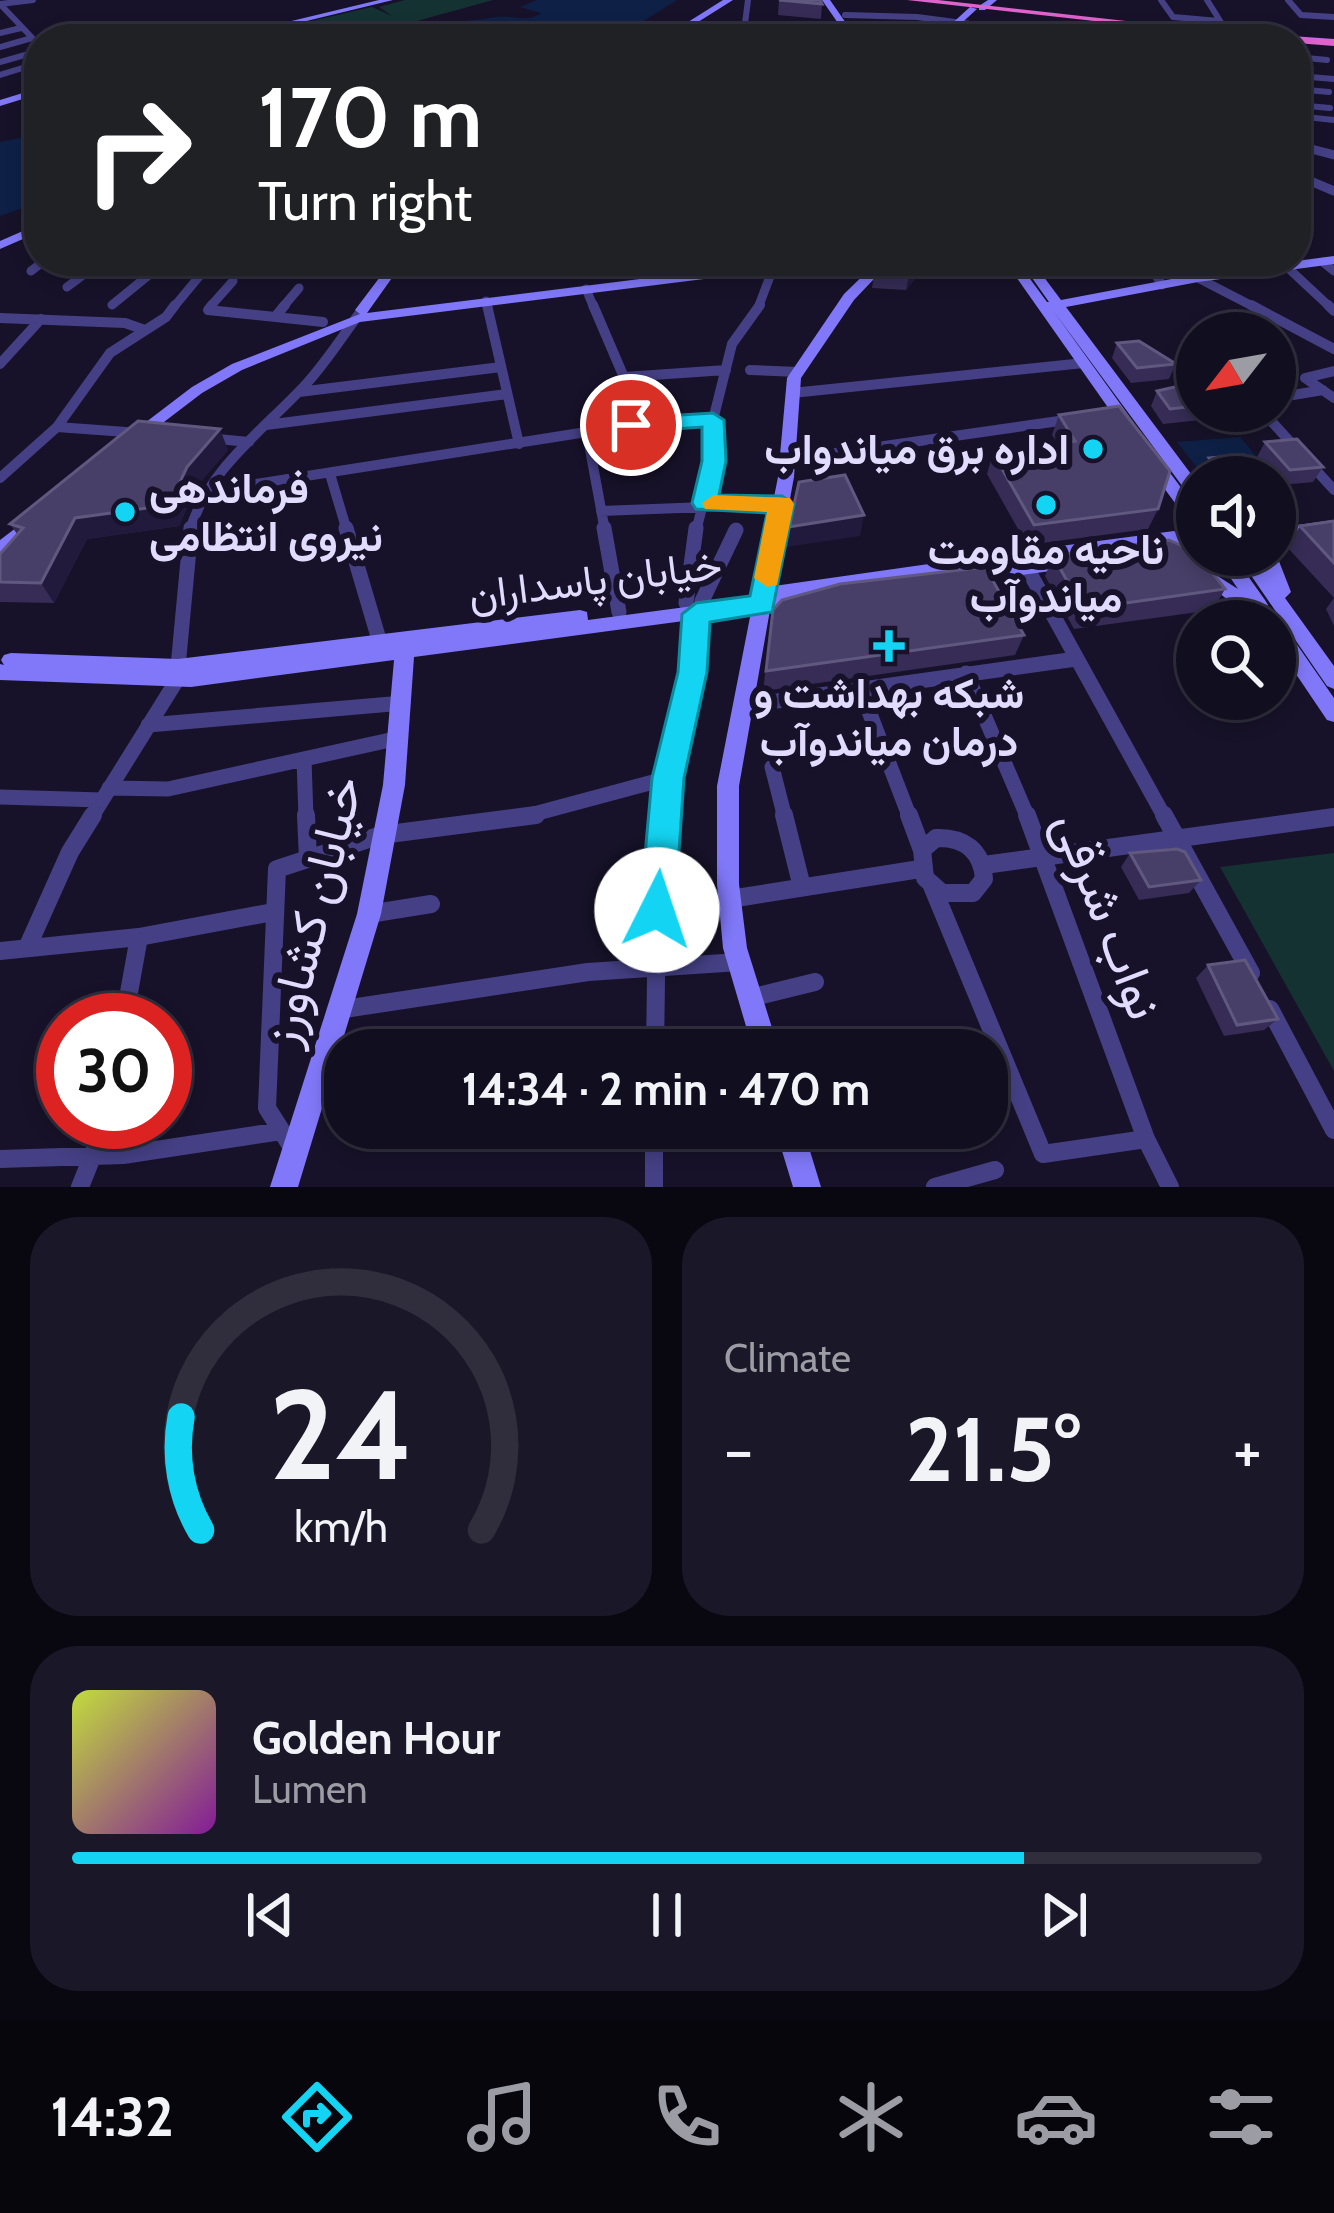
<!DOCTYPE html>
<html lang="en">
<head>
<meta charset="utf-8">
<style>
  body { margin:0; font-family:Cabin,Vazirmatn,sans-serif; background:#1a1728; color:#f1f3f6; height:100vh; display:flex; flex-direction:column; font-size:45px; white-space:nowrap }
  * { box-sizing:border-box; margin:0 }
  p { font-size:39px; color:#9c9ca4 }
  .icon { flex:none; width:66px; height:66px; fill:none; stroke:currentColor; stroke-width:2; stroke-linecap:round; stroke-linejoin:round }
  .map { position:relative; height:1187px; overflow:hidden }
  .panel { display:flex; flex-direction:column; gap:30px; padding:30px; background:#090811; flex:1 }
  .panel>* { flex:none }
  .banner { position:absolute; left:24px; top:24px; width:1287px; height:252px; border-radius:48px; box-shadow:0 6px 18px #0003,0 0 0 3px #302e3d; background:#202124; color:#fff; overflow:hidden }
  .needle { width:78px; rotate:239deg }
  .buttons { position:absolute; left:1176px; top:312px; display:grid; gap:24px }
  .buttons a { display:grid; place-items:center; width:120px; height:120px; border-radius:50%; background:#110e1f; box-shadow:0 6px 18px #0003,0 0 0 3px #302e3d; font-size:60px }
  .speed { position:absolute; left:36px; top:993px; display:flex; gap:24px; font-size:60px; font-weight:700; text-align:center }
  .speed>* { display:grid; place-content:center; width:156px; height:156px; border-radius:50%; background:#110e1f; box-shadow:0 6px 18px #0003,0 0 0 3px #302e3d; line-height:1 }
  .speed .limit { border:18px solid #d22; background:#fff; color:#111 }
  .pin { position:absolute; display:grid; place-items:center; width:102px; height:102px; color:#fff; margin:-51px; border:6px solid #fff; border-radius:50%; box-shadow:0 3px 12px #0007 }
  .me { position:absolute; width:132px; margin:-66px; rotate:4deg; stroke-linejoin:round; filter:drop-shadow(0 0 9px #0008) }
  .turn { display:flex; align-items:center; gap:42px; height:252px; padding:0 36px; font-size:54px }
  .turn .icon { width:156px; height:156px; stroke-width:2.5 }
  .turn b { display:block; font-size:84px; line-height:102px }
  .big { font-size:90px; font-weight:700; line-height:1.1 }
  .panel .tile { flex:1; display:flex; flex-direction:column; justify-content:center; gap:18px; min-width:0; padding:0 42px; border-radius:48px; background:#1a1728 }
  .panel .dial { align-items:center; gap:0 }
  .dial svg { height:312px; overflow:visible; fill:none; stroke:#302e3d; stroke-width:7; stroke-linecap:round; text-anchor:middle }
  .dial text { fill:#f1f3f6; stroke:none }
  .song { display:flex; align-items:center; gap:36px }
  .cover { width:144px; height:144px; border-radius:18px; background:linear-gradient(135deg,hsl(70 70% 55%),hsl(290 70% 35%)) }
  .played { height:12px; border-radius:6px; background:linear-gradient(90deg,#13d4f2 80%,#302e3d 80%) }
  .keys { display:flex; justify-content:space-around; direction:ltr }
  .heat { display:flex; justify-content:space-between; align-items:center; font-size:66px; direction:ltr }
  .panel .tiles { flex:1; display:grid; gap:30px; grid-template-columns:1fr 1fr }
  .tile:last-child { grid-column:span 2 }
  .trip { position:absolute; left:324px; top:1029px; width:684px; height:120px; border-radius:48px; background:#110e1f; box-shadow:0 6px 18px #0003,0 0 0 3px #302e3d; font-weight:700; line-height:120px; text-align:center }
  .menu { display:flex; height:192px; justify-content:space-around; align-items:center; background:#07060c; color:#9c9ca4 }
  .menu .icon { width:84px; height:84px }
  .menu .selected { color:#13d4f2 }
  .menu b { font-size:54px; color:#f1f3f6 }
  .map>svg:first-child { display:block }
  .green { fill:#153232 }
  .water { fill:#0e2046 }
  .lines { fill:none; stroke-linecap:round; stroke-linejoin:round }
  .minor-far4 { stroke:#454085; stroke-width:6 }
  .minor-far3 { stroke:#454085; stroke-width:9 }
  .minor-far2 { stroke:#454085; stroke-width:10 }
  .minor-far1 { stroke:#454085; stroke-width:15 }
  .minor { stroke:#454085; stroke-width:18 }
  .secondary { fill:#8078f8; fill-rule:evenodd }
  .primary { fill:#c769f7; fill-rule:evenodd }
  .trunk { fill:#de63cc; fill-rule:evenodd }
  .wall { fill:#362c56 }
  .shaded-wall { fill:#221a3c }
  .building { fill:#483f68; stroke:#60587f; stroke-width:3 }
  .route { fill:#13d4f2; stroke:#0c8a9d; stroke-width:3 }
  .slow { fill:#f59e0b }
  .poi-dot { fill:#13d4f2; stroke:#171229; stroke-width:4.5 }
  .labels { text-anchor:middle; stroke-width:12; stroke-linejoin:round; paint-order:stroke }
  .poi-label { font-size:42px; font-weight:bold; fill:#e1dcfd; stroke:#171229 }
  .street-label { font-size:42px; fill:#e1dcfd; stroke:#171229 }
  .near-street-label { font-size:51px; fill:#e1dcfd; stroke:#171229 }
</style>
</head>
<body>
<div class="map">
<svg width="1334" height="1187" viewBox="0 0 1334 1187">
  <rect width="100%" height="100%" fill="#171229"/>
  <!-- green -->
  <path class="green" d="M405,0H493L352,39H235L372,7L392,16L379,7Z
    M1334,853V1071L1220,867Z"/>
  <!-- water -->
  <path class="water" d="M537,0H677L637,25L584,22L625,30L600,39L365,38C404,20 454,25 495,17C513,14 525,24 541,13L520,7Z
    M39,134V202L0,216V142Z
    M1240,437L1274,477H1241L1235,470L1201,473L1177,442Z"/>
  <g class="lines">
    <!-- minor-far4 -->
    <path class="minor-far4" d="M1161,0L1173,17L1219,21
      M1207,0L1222,24
      M1288,0L1301,15L1334,17
      M0,4L39,45
      M0,4L33,0
      M845,15L917,17L1016,30
      M0,33L21,28
      M679,35L714,39
      M743,39L748,0
      M0,47L32,38
      M1296,57L1327,60
      M0,62L39,51
      M1296,71L1298,76L1334,79
      M0,75L39,63
      M1296,89L1329,92
      M1296,105L1330,108
      M1296,116L1334,120"/>
    <!-- minor-far3 -->
    <path class="minor-far3" d="M1296,145L1334,155
      M1296,175L1334,191
      M277,261L392,271
      M1147,261L1162,285
      M1236,261L1247,271
      M1323,262L1334,271
      M1287,267L1331,308
      M1032,269L1083,261
      M31,271L44,261
      M1198,278L1256,308
      M67,287L102,261
      M586,289L594,308
      M486,301L488,308
      M112,305L166,261
      M173,308L212,261
      M209,308L233,281
      M282,308L299,288
      M758,308L774,266"/>
    <!-- minor-far2 -->
    <path class="minor-far2" d="M212,305L208,310L323,322
      M487,305L519,444
      M593,305L644,424
      M1251,305L1334,349
      M1328,305L1334,311
      M275,317L285,305
      M0,318L125,323L145,330
      M0,364L41,319
      M750,370L798,372
      M1334,371L1305,378L1334,398
      M624,377L726,370
      M299,392L501,367
      M792,393L1084,363
      M1275,398L1323,390
      M1262,411L1334,490
      M266,425L507,394
      M57,427L126,432
      M587,433L605,531
      M207,438L249,442
      M787,460L1073,419
      M330,474L347,531
      M0,478L57,427L110,353L166,317L175,305
      M205,492L631,425L713,420
      M601,511L782,504
      M190,531C207,469 265,429 307,383C326,362 342,337 359,314
      M696,531L714,461L712,424L732,344L760,305"/>
    <!-- minor-far1 -->
    <path class="minor-far1" d="M346,528L380,643
      M604,528L619,612
      M1027,568L1165,818
      M702,601L736,530
      M686,603L696,528
      M178,667L191,528
      M966,673L1028,818
      M860,688L910,818
      M742,706L1076,659
      M148,725L403,703
      M304,759L306,818
      M772,767L785,818
      M109,788L168,789L399,738
      M0,797L102,800
      M91,818L177,680
      M519,818L668,778
      M665,818C670,749 692,684 696,614
      M1324,818L1334,817"/>
    <!-- minor -->
    <path class="minor" d="M306,815L308,859
      M784,815L802,887
      M909,815L922,850
      M1027,815L1146,1139L1170,1187
      M1164,815L1251,973
      M936,838C964,837 982,850 984,879L973,893H942L925,878L922,850Z
      M984,865L1334,817
      M932,886L1043,1154L1146,1139
      M730,899L920,869
      M369,914L431,904
      M27,948L70,852L93,815
      M0,951L139,937L273,912
      M750,998L815,982
      M1270,1009L1334,1130
      M338,1010L588,972L739,962
      M124,1020L139,937
      M499,1050L655,1035
      M655,1050L657,910L665,815
      M317,1073L345,1070
      M654,1128V1187
      M293,1149L267,1108L277,869L381,835L536,815
      M0,1159L123,1155L281,1131
      M80,1187L106,1122
      M935,1187L995,1170"/>
    <!-- secondary -->
    <path class="secondary" d="M379,0H393L232,39H217Z
      M723,0H733L671,39H661Z
      M822,0H830L857,39H849Z
      M988,0H997L985,10H979V6Z
      M970,7L977,9L944,39H935Z
      M39,88V94L0,106V100Z
      M39,224V232L0,249V241Z
      M1334,256V264L1198,282L1066,307L1197,482V499L1191,498L1052,309L1134,423L1131,426H1121L1005,261H1017L1047,302H1049L1020,261H1032L1061,300L1198,274Z
      M392,261H404L367,313L785,261H821L815,265L360,322L242,370L202,393L143,438H133V432L192,387L232,364L360,314L355,310Z
      M878,261H891L854,300L801,378L794,477L774,586L978,557L987,563L981,568L1052,559L1044,553L1053,547L1174,531L1183,537L1179,541L1197,539V551L1160,556L1151,550L1155,545L1074,556L1082,562L1073,568L964,583L955,577L960,572L805,594L809,599L806,604L770,610L739,786V884L747,948L779,1050H753L723,948L717,884V786L751,612L414,657L405,785L381,914L298,1187H270L357,914L383,785L394,660L191,687L0,680V664L4,665L1,660L4,655L11,653L178,659L580,610L587,612L588,620L754,598L778,477L787,378L844,294Z
      M1156,461L1162,462L1197,509V527L1191,525L1148,466Z
      M33,515L39,517L41,521L39,525L6,553L0,555V540Z
      M1334,520V532L1275,540V528Z
      M1275,551L1291,592L1285,598L1334,666V689L1327,686L1237,555H1255L1265,569L1260,555H1275Z
      M1215,555H1233L1265,600L1268,605L1266,609L1282,623L1334,698V722L1327,720L1275,643V621H1256L1199,578L1196,574L1205,568L1238,589Z
      M775,1128H803L821,1187H793Z"/>
    <!-- primary -->
    <path class="primary" d="M1236,32L1334,39V45L1296,42V39L1239,37Z"/>
    <!-- trunk -->
    <path class="trunk" d="M907,0H938L1288,39H1255Z
      M1296,37L1334,40V46L1296,43V39H1292Z"/>
  </g>
  <!-- wall -->
  <path class="wall" d="M779,0L822,4L821,19L778,15Z
    M929,261L906,290L872,288L875,268Z
    M1117,343L1176,364L1169,379L1131,383L1112,358Z
    M1197,387V411H1214L1210,419L1163,424L1151,406L1157,391Z
    M1059,415L1158,509L1148,529L1027,545L987,474L993,453L1057,443L1052,435Z
    M1265,442L1323,467L1313,482L1281,485L1257,457Z
    M228,450L196,487L179,526L87,539L54,603L0,602V554L17,534L10,524Z
    M1209,458L1259,472L1256,477H1203L1201,473Z
    M1334,521V626L1326,609L1334,598L1287,547L1300,526Z
    M1053,556L1225,589L1213,610L1074,629L1045,576Z
    M773,610L1024,635L1015,655L763,691Z
    M1130,853L1201,880L1189,893L1139,900L1121,867Z
    M1208,965L1278,1019L1264,1030L1224,1036L1196,978Z"/>
  <!-- shaded-wall -->
  <path class="shaded-wall" d="M918,261H929L906,290L910,270Z
    M220,429L228,450L196,487L179,526L87,539L54,603L41,583L75,518L187,467Z
    M864,515L860,536L786,547L789,527Z"/>
  <!-- building -->
  <path class="building" d="M779,0H820L822,4Z
    M882,261H918L910,270L875,268Z
    M1139,341L1176,364L1137,368L1117,343Z
    M1192,383L1197,387V406L1170,409L1157,391Z
    M1119,406L1170,471L1158,509L1034,525L993,453L1075,441L1059,415Z
    M138,421L220,429L187,467L169,505L75,518L41,583L0,582V554L23,528L10,524Z
    M1297,439L1323,467L1290,470L1265,442Z
    M1244,455L1259,472L1221,476L1209,458Z
    M845,475L864,515L789,527L799,482Z
    M1334,521V563L1300,526Z
    M1169,540L1197,553L1225,589L1083,609L1053,556Z
    M985,567L1024,635L766,671L773,610L782,600L840,584Z
    M1177,849L1185,852L1201,880L1149,887L1130,853Z
    M1245,960L1278,1019L1237,1025L1208,965Z"/>
  <!-- route -->
  <path class="route" d="M713,413L724,420L726,461L719,495L782,496L794,504L772,612L710,622L707,672L684,778L675,910L670,922L657,926L645,922L640,910L652,778L678,672L682,614L696,603L750,596L767,513L696,509L692,503L702,461V427L631,432L620,425L631,418Z"/>
  <!-- slow -->
  <path class="slow" d="M714,495L790,498L794,504L777,585L767,587L754,578L767,512L705,509L702,503Z"/>
  <!-- markers -->
  <g class="poi-dot">
    <circle cx="1093" cy="449" r="12"/>
    <circle cx="1046" cy="505" r="12"/>
    <circle cx="125" cy="512" r="12"/>
    <path d="M883 628h12v12h12v12h-12v12h-12v-12h-12v-12h12z"/>
  </g>
  <g class="labels">
    <!-- poi labels -->
    <g class="poi-label">
      <text x="1069" y="464" text-anchor="end">اداره برق میاندواب</text>
      <text x="149" y="503" text-anchor="start">فرماندهی<tspan x="149" dy="48">نیروی انتظامی</tspan></text>
      <text x="1046" y="564">ناحیه مقاومت<tspan x="1046" dy="48">میاندوآب</tspan></text>
      <text x="889" y="708">شبکه بهداشت و<tspan x="889" dy="48">درمان میاندوآب</tspan></text>
    </g>
    <!-- street labels -->
    <g class="street-label">
      <text transform="translate(595 579) rotate(-7)" y="15">خیابان پاسداران</text>
    </g>
    <!-- near-street labels -->
    <g class="near-street-label">
      <text transform="translate(312 911) rotate(-76)" y="18">خیابان کشاورز</text>
      <text transform="translate(1109 915) rotate(69)" y="18">نواب شرقی</text>
    </g>
  </g>
</svg>
<div class="buttons">
<a><svg class="needle" viewBox="-14 -14 28 28"><path d="M0-13l5 13h-10z" fill="#e53935"/><path d="M0 13l5-13h-10z" fill="#9c9ca4"/></svg></a>
<a><svg class="icon" aria-label="sound" viewBox="0 0 24 24"><path d="M4 9h4l5-4v14l-5-4H4zM17 9q2 3 0 6"/></svg></a>
<a><svg class="icon" aria-label="search" viewBox="0 0 24 24"><circle cx="10" cy="10" r="6"/><path d="M15 15l6 6"/></svg></a>
</div>
<div class="speed"><div class="limit">30</div></div>
<div class="pin" style="left:631px;top:425px;background:#d93025"><svg class="icon" aria-label="arrive" viewBox="0 0 24 24"><path d="M6 21V4h12l-3 4 3 4H6"/></svg></div>
<svg class="me" style="left:657px;top:910px" viewBox="-20 -20 40 40"><circle r="19" fill="#fff"/><path d="M0-13L10 11 0 6-10 11z" fill="#13d4f2"/></svg>
<div class="trip">14:34 · 2 min · 470 m</div>
<div class="banner">
<div class="turn"><svg class="icon" aria-label="right" viewBox="0 0 24 24"><path d="M7 20v-9h11M14 6l5 5-5 5"/></svg><div><b>170 m</b>Turn right</div></div>
</div>
</div>
<section class="panel">
<div class="tiles">
<div class="tile dial"><svg viewBox="0 0 100 80">
<path d="M14 69A42 42 0 1 1 86 69"/>
<path d="M14 69A42 42 0 0 1 9 40" stroke="#13d4f2"/>
<text x="50" y="56" font-size="32" font-weight="700">24</text>
<text x="50" y="72" font-size="11">km/h</text>
</svg></div>
<div class="tile"><p>Climate</p>
<div class="heat"><a>−</a><b class="big">21.5°</b><a>+</a></div>
</div>
<div class="tile">
<div class="song"><i class="cover"></i><div><b>Golden Hour</b><p>Lumen</p></div></div>
<div class="played"></div>
<div class="keys"><svg class="icon" aria-label="previous" viewBox="0 0 24 24"><path d="M18 5L8 12l10 7zM5 5v14"/></svg><svg class="icon" aria-label="pause" viewBox="0 0 24 24"><path d="M8 5v14M16 5v14"/></svg><svg class="icon" aria-label="next" viewBox="0 0 24 24"><path d="M6 5l10 7-10 7zM19 5v14"/></svg></div>
</div>
</div>
</section>
<nav class="menu">
<b>14:32</b>
<svg class="icon selected" aria-label="directions" viewBox="0 0 24 24"><path d="M12 3l9 9-9 9-9-9zM9 14v-3h6M13 9l2 2-2 2"/></svg>
<svg class="icon" aria-label="music" viewBox="0 0 24 24"><path d="M9 18V5l10-2v13"/><circle cx="6" cy="18" r="3"/><circle cx="16" cy="16" r="3"/></svg>
<svg class="icon" aria-label="phone" viewBox="0 0 24 24"><path d="M5 4h4l2 5-3 2q2 4 5 5l2-3 5 2v4C11 20 4 13 5 4z"/></svg>
<svg class="icon" aria-label="climate" viewBox="0 0 24 24"><path d="M12 3v18M4 7l16 10M4 17L20 7"/></svg>
<svg class="icon" aria-label="car" viewBox="0 0 24 24"><path d="M5 17H2v-5l4-1 3-4h7l3 4 3 1v5h-3M9 17h6M6 11h13"/><circle cx="7" cy="17" r="2"/><circle cx="17" cy="17" r="2"/></svg>
<svg class="icon" aria-label="filters" viewBox="0 0 24 24"><path d="M4 7h16M4 17h16"/><circle cx="9" cy="7" r="2"/><circle cx="15" cy="17" r="2"/></svg>
</nav>
</body>
</html>
